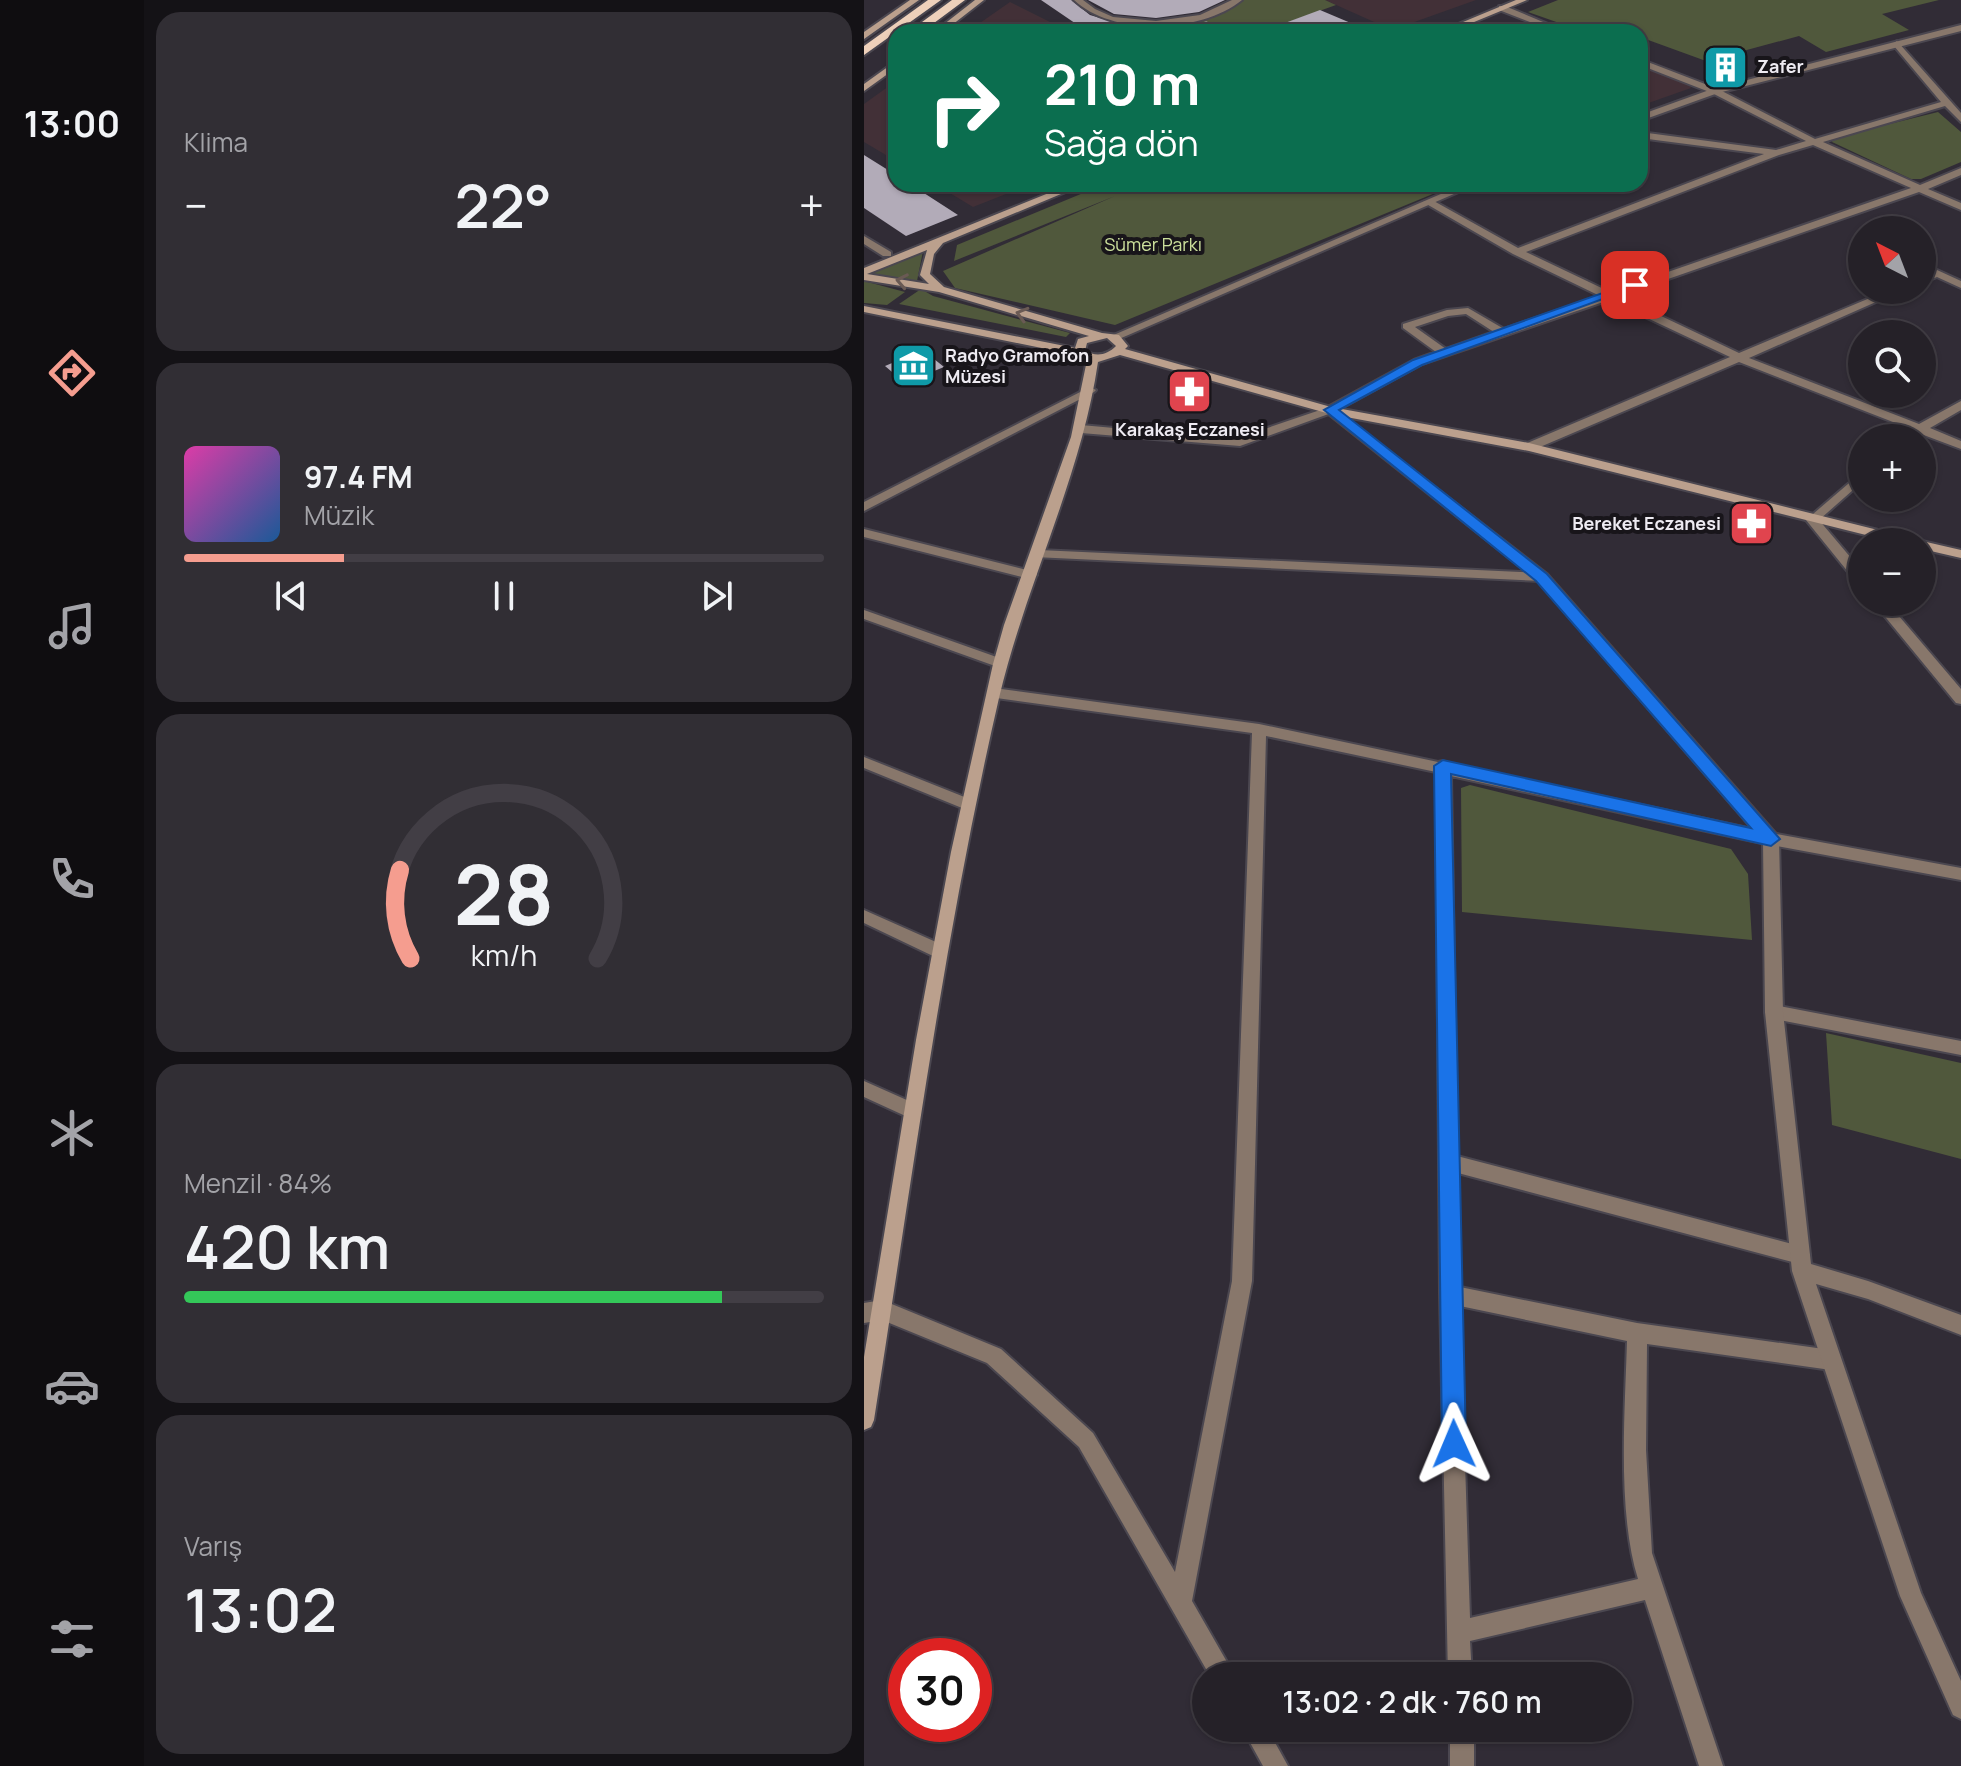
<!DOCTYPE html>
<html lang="tr">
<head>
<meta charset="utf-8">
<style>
  body { margin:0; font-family:Manrope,sans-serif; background:#312e34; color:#f1f3f6; height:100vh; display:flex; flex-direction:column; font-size:30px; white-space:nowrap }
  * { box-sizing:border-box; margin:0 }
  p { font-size:26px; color:#a3a3a8 }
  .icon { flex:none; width:44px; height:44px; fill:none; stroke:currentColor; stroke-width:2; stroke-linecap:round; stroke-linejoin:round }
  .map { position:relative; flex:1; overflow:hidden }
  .side { display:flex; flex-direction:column; gap:12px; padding:12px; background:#141216; width:720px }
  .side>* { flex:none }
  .top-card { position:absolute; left:24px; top:24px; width:760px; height:168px; border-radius:24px; box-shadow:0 2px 6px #0004,0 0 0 2px #423e45; background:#0b6e4f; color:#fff; overflow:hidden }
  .needle { width:52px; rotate:318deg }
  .fabs { position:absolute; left:984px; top:216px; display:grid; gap:16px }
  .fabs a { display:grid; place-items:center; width:88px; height:88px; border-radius:50%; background:#252128; box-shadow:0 2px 6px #0004,0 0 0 2px #423e45; font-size:40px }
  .speed { position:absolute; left:24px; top:1638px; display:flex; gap:16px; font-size:40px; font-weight:700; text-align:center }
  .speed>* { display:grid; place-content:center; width:104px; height:104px; border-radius:50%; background:#252128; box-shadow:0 2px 6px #0004,0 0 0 2px #423e45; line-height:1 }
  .speed .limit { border:12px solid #d22; background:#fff; color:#111 }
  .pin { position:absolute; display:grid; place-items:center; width:68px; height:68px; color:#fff; margin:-34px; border-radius:16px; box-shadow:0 4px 12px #0006 }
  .me { position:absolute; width:88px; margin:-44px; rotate:359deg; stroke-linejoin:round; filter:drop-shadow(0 0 6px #0008) }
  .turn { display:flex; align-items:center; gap:28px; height:168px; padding:0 24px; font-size:36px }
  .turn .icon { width:104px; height:104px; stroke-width:2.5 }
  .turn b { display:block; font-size:56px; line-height:68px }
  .big { font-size:60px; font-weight:600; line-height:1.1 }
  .side .widget { flex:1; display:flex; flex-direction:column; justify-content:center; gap:12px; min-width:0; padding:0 28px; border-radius:24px; background:#312e34 }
  .side .dial { align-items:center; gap:0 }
  .dial svg { height:208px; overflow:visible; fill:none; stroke:#423e45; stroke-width:7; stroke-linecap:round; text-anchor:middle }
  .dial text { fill:#f1f3f6; stroke:none }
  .song { display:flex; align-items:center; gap:24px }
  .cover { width:96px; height:96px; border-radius:12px; background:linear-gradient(135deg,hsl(320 70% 55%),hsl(210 70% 35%)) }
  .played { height:8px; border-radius:4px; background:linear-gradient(90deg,#f59d8f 25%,#423e45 25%) }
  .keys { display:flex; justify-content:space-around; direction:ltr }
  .heat { display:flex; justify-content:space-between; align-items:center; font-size:44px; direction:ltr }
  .charge { height:12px; border-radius:6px; background:linear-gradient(90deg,#34c759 84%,#423e45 0) }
  .trip { position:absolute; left:328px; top:1662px; width:440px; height:80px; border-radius:40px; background:#252128; box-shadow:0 2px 6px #0004,0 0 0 2px #423e45; font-weight:600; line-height:80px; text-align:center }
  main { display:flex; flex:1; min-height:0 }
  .dock { display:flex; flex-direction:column; width:144px; justify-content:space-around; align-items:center; background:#0f0d10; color:#a3a3a8 }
  .dock .icon { width:56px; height:56px }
  .dock .active { color:#f59d8f }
  .dock b { font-size:36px; color:#f1f3f6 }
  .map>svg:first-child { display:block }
  .education { fill:#423037 }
  .green { fill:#50583c }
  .building { fill:#b2abb8 }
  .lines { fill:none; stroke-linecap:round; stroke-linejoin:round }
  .pedestrian-casing { stroke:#4b4750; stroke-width:4 }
  .minor-casing { stroke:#4b4750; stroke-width:4 }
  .tertiary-casing { stroke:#4b4750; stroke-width:4 }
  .secondary-casing { stroke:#4b4750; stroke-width:4 }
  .trunk-casing { stroke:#4b4750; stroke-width:4 }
  .pedestrian { fill:#88776b; fill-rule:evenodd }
  .minor { fill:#88776b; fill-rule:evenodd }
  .tertiary { fill:#88776b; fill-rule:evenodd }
  .secondary { fill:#bba08d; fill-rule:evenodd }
  .trunk { fill:#eed0ba; fill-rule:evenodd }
  .oneway { stroke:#6a5a54 }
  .route { fill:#1a73e8; stroke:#114b97; stroke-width:2 }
  .labels { text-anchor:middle; stroke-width:8; stroke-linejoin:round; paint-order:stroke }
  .far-poi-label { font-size:18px; font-weight:bold; fill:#eeebf2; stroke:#18151a; text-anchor:start }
  .far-park-label { font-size:18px; fill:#cce09c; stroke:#18151a }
</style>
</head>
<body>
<main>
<nav class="dock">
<b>13:00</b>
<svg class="icon active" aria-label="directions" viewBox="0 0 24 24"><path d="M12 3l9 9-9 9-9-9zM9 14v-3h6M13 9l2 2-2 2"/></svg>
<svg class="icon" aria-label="music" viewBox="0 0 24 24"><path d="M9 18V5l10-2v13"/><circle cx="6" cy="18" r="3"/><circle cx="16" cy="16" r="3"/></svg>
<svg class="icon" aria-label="phone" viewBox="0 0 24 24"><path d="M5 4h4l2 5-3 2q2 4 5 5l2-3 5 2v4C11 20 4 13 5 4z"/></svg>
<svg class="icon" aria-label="climate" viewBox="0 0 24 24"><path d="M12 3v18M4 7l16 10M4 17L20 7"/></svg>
<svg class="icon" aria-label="car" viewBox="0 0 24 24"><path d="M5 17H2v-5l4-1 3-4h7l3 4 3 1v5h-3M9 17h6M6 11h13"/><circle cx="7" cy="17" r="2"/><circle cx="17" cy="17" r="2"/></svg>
<svg class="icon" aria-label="filters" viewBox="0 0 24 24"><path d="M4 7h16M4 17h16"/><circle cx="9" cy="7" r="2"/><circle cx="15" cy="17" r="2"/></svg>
</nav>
<section class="side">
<div class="widget"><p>Klima</p>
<div class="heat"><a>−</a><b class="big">22°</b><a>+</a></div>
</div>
<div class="widget">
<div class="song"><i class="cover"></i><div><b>97.4 FM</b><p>Müzik</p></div></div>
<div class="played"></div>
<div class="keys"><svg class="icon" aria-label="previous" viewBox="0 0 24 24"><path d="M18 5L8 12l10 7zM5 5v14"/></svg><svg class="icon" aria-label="pause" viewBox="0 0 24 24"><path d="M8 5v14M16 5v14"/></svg><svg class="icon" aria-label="next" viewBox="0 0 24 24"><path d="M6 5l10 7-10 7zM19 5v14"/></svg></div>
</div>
<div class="widget dial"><svg viewBox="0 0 100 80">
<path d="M14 69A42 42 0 1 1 86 69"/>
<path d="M14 69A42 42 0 0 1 10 35" stroke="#f59d8f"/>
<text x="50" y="56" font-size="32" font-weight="700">28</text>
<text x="50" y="72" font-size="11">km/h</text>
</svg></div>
<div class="widget"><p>Menzil · 84%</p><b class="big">420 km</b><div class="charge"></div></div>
<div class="widget"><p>Varış</p><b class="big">13:02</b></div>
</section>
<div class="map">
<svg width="1097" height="1766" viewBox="0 0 1097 1766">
  <rect width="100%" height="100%" fill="#312c36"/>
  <!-- education -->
  <path class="education" d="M461,0H612L528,30Z
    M146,2L206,32H103Z
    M776,65L825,85L827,88L776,106Z
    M32,81V161L0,142V104Z
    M71,184H167L109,207Z"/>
  <!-- green -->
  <path class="green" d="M379,0H461L472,5L397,32H313L307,29L360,12Z
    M694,0H1075L1018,14L1045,30L962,52L935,36L842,61L776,37V32L730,23L715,30L664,12Z
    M1074,112L1097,132V162L1057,179H1047L968,142L969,138Z
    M241,184H256L263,191L279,184H593L251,325L91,288L79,271L251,196L90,261L93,245Z
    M59,251L53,281L6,274Z
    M0,282V281L41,292L23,305L0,303Z
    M57,289L69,296L206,333L202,337L35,304Z
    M606,785L867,849L884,874L888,940L598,912L597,788Z
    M962,1033L1097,1063V1159L968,1125Z"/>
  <!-- building -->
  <path class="building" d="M177,0H207L226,15L270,28L318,27L344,21L324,32H224Z
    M224,0H361L335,12L292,18L250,14Z
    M456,10L508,32H402V30Z
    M0,155L32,175V184H46L94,215L42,236L0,208Z
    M59,350L80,367L41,383L21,366Z"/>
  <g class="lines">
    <defs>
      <path id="pedestrian" d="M210,0H219L231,9L249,17L292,21L336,15L368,0H378C338,33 249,37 210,0Z"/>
      <path id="minor" d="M635,6H641L703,32H692L635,10Z
        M1033,41L1097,113V122L1081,106L959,142L1056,185L1097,168V175L1064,189L1097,203V210L1055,192L755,296L875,353L1025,290H1039L885,358L1055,424L1097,401V410L1066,428L1097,441V449L1057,434L1050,438H1035L1047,429L875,362L669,450H661V444L866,357L745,300L558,364L470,412L376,446L217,433L211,429L217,425L371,439L462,408L550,360L572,352L539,328V324L583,310L604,308L640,329L736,296L649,254L559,202L568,200L654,248L900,154L776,138V132L912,150L942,141L848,93L776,65V59L854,89L951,139L1077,102L1030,46L1029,44ZM949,145L1047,188L746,292L662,252L915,155ZM602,314L630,332L582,349L551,327L584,316Z
        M0,236L27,252V256H19L0,244Z
        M1073,270L1097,281V288L1073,277L1058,283V276Z
        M226,387L232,390L230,392L0,511V502Z
        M998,472V482L955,520L998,571V584L993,583L942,520Z
        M0,529L171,572L173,575L166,579L0,537Z
        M175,550L678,573L685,577L678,581L170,557V551Z
        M1009,602H1023L1097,689V704L1092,703Z
        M0,610L141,660L143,663L136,668L131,666L0,619Z
        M130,688L395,724L574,762L579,761L586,764L907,833L1097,868V880L907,845L587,776L593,1156L936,1246L943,1249L946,1255L943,1261L936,1264L594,1173L596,1287L773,1323L967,1350L974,1353L977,1360L974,1367L967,1370L783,1344L782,1450L788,1553L859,1766H835L781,1600L606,1641L608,1676H584L576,1294L572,772L402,736L388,1281L328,1601L371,1676H346L215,1447L123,1363L18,1320L0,1323V1303L18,1300L137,1349L229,1433L311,1572L368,1281L388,733L125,697L123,693L125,689ZM596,1306L763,1341C761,1412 753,1512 774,1579L606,1618Z
        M0,910L81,946L83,951L81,956H69L0,923Z
        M910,1005L1097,1041V1055L910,1019L904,1017L901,1012L904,1007Z
        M0,1081L54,1105L57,1111L54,1117L48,1119L0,1097Z
        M378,1728H403L424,1766H399Z
        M586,1728H610V1766H586Z"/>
      <path id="tertiary" d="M1097,25V31L854,93L776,121V115L848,89Z
        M600,184H613L255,339L245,337Z
        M466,406L683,574L913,835L915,839L919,1012L947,1264L1004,1281L1097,1315V1335L1004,1299L952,1284L1057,1593L1097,1681V1719L1089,1715L1036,1596L928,1271L901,1012L899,841L673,580L462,412L460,410Z
        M0,757L108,800L111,804L103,810L98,808L0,768Z"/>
      <path id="secondary" d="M46,0H55L0,39V32Z
        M111,0H120L79,32H70Z
        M652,0H663L586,32H575Z
        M32,61V68L0,91V84Z
        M207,184H221L79,243L70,254L66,274L80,287L238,333L255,335L264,346L261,349L467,407L665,443L1046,538L1052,542H1030L665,451L466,414L256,355L234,362C217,478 162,583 135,698C80,936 48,1179 10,1420L7,1427L0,1430V1357L52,1040L87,852L129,664L140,625L207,437L223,360L212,355L0,312V306L211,348L214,339L225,336L75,292L0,280V268ZM63,250L56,275L65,284L3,274ZM243,338L252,346C243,355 233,357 221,351L223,343Z
        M1058,541L1097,550V558L1058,549V542H1054Z"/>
      <path id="trunk" d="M64,0H77L0,55V46Z
        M88,0H101L66,26H58V22Z"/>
    </defs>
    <!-- pedestrian casing -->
    <use href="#pedestrian" class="pedestrian-casing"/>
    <!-- minor casing -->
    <use href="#minor" class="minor-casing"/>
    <!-- tertiary casing -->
    <use href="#tertiary" class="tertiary-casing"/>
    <!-- secondary casing -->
    <use href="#secondary" class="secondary-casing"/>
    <!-- trunk casing -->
    <use href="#trunk" class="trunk-casing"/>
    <!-- pedestrian -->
    <use href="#pedestrian" class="pedestrian"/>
    <!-- minor -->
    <use href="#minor" class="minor"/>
    <!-- tertiary -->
    <use href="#tertiary" class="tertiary"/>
    <!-- secondary -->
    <use href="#secondary" class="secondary"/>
    <!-- trunk -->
    <use href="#trunk" class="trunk"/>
  </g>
  <!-- one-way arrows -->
  <defs><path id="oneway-chevron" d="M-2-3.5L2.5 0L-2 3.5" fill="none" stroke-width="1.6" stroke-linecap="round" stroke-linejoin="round" transform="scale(2)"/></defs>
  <g class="oneway">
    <use href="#oneway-chevron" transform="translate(38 281) rotate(-169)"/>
    <use href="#oneway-chevron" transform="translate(158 314) rotate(-164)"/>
  </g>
  <!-- route -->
  <path class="route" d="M767,283L777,285L558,365L475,410L683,574L916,839L907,846L587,774L602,1444L599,1452L590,1456L582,1452L578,1444L570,766L579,760L887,828L672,581L460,410L549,360Z"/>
  <!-- icons -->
  <defs>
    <symbol id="building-square" viewBox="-11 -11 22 22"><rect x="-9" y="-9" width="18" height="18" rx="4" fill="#0f9aa8" stroke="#18151a"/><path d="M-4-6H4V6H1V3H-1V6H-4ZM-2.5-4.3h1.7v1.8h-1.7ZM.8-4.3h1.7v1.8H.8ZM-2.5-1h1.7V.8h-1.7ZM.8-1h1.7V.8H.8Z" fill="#fff"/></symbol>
    <symbol id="museum-square" viewBox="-11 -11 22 22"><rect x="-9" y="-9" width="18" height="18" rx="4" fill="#0f9aa8" stroke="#18151a"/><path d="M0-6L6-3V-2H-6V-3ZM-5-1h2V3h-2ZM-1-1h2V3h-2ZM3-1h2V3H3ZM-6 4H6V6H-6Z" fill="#fff"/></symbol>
    <symbol id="pharmacy-square" viewBox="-11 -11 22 22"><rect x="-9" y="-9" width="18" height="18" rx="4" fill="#e0444e" stroke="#18151a"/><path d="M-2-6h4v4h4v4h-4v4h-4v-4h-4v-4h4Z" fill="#fff"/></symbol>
  </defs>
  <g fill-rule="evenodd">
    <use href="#building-square" x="836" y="42" width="51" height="51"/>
    <use href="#museum-square" x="24" y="340" width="51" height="51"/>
    <use href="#pharmacy-square" x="300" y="366" width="51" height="51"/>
    <use href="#pharmacy-square" x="862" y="498" width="51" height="51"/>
  </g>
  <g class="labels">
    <!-- far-poi labels -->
    <g class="far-poi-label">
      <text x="893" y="73">Zafer</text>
      <text x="81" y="362">Radyo Gramofon<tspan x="81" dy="21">Müzesi</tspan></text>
      <text x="326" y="436" text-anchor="middle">Karakaş Eczanesi</text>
      <text x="857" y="530" text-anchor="end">Bereket Eczanesi</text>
    </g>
    <!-- far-park labels -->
    <g class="far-park-label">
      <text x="289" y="251">Sümer Parkı</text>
    </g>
  </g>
</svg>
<div class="fabs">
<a><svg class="needle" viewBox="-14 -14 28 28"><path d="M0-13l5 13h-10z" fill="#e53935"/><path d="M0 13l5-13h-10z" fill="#a3a3a8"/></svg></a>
<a><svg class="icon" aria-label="search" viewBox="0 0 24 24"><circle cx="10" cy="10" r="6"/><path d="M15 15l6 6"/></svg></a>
<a>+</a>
<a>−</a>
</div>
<div class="speed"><div class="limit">30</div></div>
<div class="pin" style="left:771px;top:285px;background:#d93025"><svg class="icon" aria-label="arrive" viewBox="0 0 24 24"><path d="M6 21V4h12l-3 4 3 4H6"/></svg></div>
<svg class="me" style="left:590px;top:1444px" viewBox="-20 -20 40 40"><path d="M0-17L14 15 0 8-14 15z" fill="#1a73e8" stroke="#fff" stroke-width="4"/></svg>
<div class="trip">13:02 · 2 dk · 760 m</div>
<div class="top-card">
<div class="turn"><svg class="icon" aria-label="right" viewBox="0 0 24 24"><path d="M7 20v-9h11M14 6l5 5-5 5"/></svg><div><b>210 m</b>Sağa dön</div></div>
</div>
</div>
</main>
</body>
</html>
